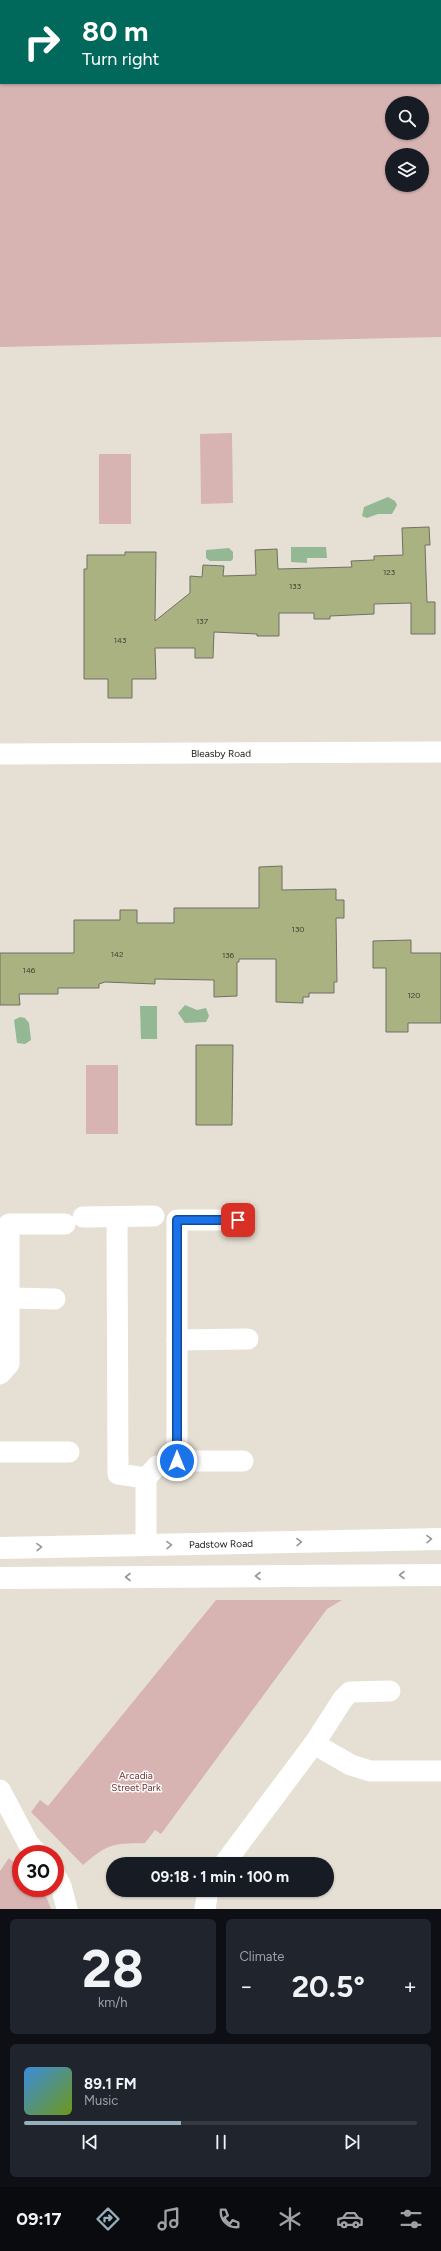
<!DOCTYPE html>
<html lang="en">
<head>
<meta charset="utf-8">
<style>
  body { margin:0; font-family:Figtree,sans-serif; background:#20242c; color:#f1f3f6; height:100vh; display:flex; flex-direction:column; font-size:15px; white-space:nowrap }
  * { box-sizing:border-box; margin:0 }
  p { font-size:13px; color:#9ea1a6 }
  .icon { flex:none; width:22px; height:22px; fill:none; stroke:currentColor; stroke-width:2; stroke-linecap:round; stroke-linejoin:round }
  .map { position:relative; height:1909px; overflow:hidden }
  .sheet { display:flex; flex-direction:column; gap:10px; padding:10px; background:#0d0f14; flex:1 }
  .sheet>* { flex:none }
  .hud { position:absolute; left:0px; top:0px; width:441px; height:84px; box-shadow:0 1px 3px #0004; background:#00695c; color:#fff; overflow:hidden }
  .tools { position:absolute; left:385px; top:96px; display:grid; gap:8px }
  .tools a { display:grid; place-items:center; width:44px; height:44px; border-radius:50%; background:#171b24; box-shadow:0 1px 3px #0004; font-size:20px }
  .speed { position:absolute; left:12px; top:1845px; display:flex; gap:8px; font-size:20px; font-weight:700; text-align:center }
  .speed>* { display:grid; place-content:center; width:52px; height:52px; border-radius:50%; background:#171b24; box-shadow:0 1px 3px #0004; line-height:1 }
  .speed .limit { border:6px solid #d22; background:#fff; color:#111 }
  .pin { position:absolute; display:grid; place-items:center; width:34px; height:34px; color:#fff; margin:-17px; border-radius:8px; box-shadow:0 2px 6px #0006 }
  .me { position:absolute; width:44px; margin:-22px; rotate:0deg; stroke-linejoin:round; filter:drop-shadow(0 0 3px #0008) }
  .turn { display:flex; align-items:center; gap:14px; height:84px; padding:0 16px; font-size:18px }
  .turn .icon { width:52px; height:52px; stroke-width:2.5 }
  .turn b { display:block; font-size:28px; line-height:34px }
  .big { font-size:30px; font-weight:700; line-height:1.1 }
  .sheet .card { flex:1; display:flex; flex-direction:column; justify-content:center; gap:6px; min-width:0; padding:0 14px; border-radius:6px; background:#20242c }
  .sheet .dial { align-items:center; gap:0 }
  .dial b { font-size:52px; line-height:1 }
  .song { display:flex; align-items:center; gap:12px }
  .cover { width:48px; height:48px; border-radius:6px; background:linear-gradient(135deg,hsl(210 70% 55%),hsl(80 70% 35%)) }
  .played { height:4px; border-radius:2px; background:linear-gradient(90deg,#98b0be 40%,#363941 40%) }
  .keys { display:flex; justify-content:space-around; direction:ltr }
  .heat { display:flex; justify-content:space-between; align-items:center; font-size:22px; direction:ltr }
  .sheet .tiles { flex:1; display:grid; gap:10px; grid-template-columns:1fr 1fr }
  .card:last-child { grid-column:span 2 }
  .trip { position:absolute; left:106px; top:1857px; width:228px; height:40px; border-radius:20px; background:#171b24; box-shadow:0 1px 3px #0004; font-weight:700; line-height:40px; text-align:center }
  .dock { display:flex; height:64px; justify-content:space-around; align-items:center; background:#090b0e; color:#9ea1a6 }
  .dock .icon { width:28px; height:28px }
  .dock .on { color:#98b0be }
  .dock b { font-size:18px; color:#f1f3f6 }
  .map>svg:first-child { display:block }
  .green { fill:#d7b4b1; fill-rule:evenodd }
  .water { fill:#93b893 }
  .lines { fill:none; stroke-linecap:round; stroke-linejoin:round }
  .stream { stroke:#93b893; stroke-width:6 }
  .building { fill:#abb282; stroke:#6f7065 }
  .minor { stroke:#fff; stroke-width:21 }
  .secondary { stroke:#fff; stroke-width:22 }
  .oneway { stroke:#989794 }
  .route-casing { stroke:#114b97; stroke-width:10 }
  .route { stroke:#1a73e8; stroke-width:7 }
  .labels { text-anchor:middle; stroke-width:3; stroke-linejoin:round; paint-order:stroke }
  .number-label { font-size:8px; fill:#3e3e2e }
  .street-label { font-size:10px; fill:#191712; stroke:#fff }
  .park-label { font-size:10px; fill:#753130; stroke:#fff }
</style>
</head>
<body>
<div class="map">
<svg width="441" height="1909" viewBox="0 0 441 1909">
  <rect width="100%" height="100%" fill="#e6e0d4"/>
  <!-- green -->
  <path class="green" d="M0,0H441V337L0,347ZM1,1H440V83H1ZM392,103H422V133H392ZM392,155H422V185H392Z
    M232,433L233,503L201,504L200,434Z
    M99,454H131V524H99Z
    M86,1065H118V1134H86Z
    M216,1600H342L327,1609L161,1834L155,1830L145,1843C111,1844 109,1843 83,1865L31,1812L40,1800L48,1806Z
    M9,1858L21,1869V1888H43L51,1909H0V1871Z"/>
  <!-- water -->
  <path class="water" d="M388,497L395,501L397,505L392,514H378L367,518L362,516L364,507Z
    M291,547H326L327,558H307V563L291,562Z
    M229,548L233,552V559L231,561H210L206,558V550Z
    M185,1005L197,1010L206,1008L209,1016L206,1022L185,1023L178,1013Z
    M140,1006H157V1039H141Z
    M20,1017L25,1018L29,1023L31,1040L25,1044L17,1043L14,1020Z"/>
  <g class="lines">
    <!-- stream -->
    <path class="stream" d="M261,1L264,0
      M0,78H1"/>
  </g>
  <!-- building -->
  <path class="building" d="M429,527L430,545H425L427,602H435V634H411V603L374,604V614L330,616V619H314V613H279V636H257V634L214,632L213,658H195V648H155L156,679H132V698H108V679H84V569H87V555H125V552H156L155,621L190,593V576L202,577L203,565L224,566L223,576L256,575L255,550L277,549L278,569L352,567L351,561L374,560V556L403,555L402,528Z
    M282,866V890L336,889V900H344V918H336L337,982H334V993H309V997H303V1003L276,1002V959H239V962H237V996L214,997V980L155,979V984L105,982L99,984V988H58V994H19L20,1005H0V953H74V920H120V910H137V923H174V908H259V867Z
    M411,940V953H441V1023H408V1032H386V968H373V941Z
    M196,1045H233L232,1125H196Z"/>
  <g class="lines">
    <!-- minor -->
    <g class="minor">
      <path id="s1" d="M0,754L441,752"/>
      <path d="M83,1217L154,1216"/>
      <path d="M117,1217L118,1474L146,1478"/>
      <path d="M10,1298L55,1299"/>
      <path d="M177,1340L248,1339"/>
      <path d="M0,1374L9,1364V1224H65"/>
      <path d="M0,1452H69"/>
      <path d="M177,1461H243"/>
      <path d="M146,1478L157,1466L177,1461V1220H238"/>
      <path d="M146,1478V1545"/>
      <path d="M314,1744L351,1765L370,1771H441"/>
      <path d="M0,1790L28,1843L38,1854"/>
      <path d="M224,1864L316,1741L343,1699L350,1692L390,1691"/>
      <path d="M55,1875L61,1886L67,1909"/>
      <path d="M205,1909L208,1890"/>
    </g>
    <!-- secondary -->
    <g class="secondary">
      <path id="s2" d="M0,1548L441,1539"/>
      <path d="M0,1578L441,1575"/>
    </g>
  </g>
  <!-- one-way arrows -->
  <defs><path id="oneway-chevron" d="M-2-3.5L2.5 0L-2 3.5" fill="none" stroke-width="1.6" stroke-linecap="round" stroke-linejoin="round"/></defs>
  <g class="oneway">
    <use href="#oneway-chevron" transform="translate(429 1539) rotate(-1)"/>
    <use href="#oneway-chevron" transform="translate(299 1542) rotate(-1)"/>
    <use href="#oneway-chevron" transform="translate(169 1545) rotate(-1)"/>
    <use href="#oneway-chevron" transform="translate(39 1547) rotate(-1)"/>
    <use href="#oneway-chevron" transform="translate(402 1575) rotate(180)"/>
    <use href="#oneway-chevron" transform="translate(258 1576) rotate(180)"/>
    <use href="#oneway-chevron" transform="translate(128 1577) rotate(180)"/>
  </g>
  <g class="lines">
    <defs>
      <path id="route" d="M177,1461V1220H238"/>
    </defs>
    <!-- route casing -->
    <use href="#route" class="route-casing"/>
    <!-- route -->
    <use href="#route" class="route"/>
  </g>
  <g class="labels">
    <!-- number labels -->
    <g class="number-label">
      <text x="389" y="575">123</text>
      <text x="295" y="589">133</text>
      <text x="202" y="624">137</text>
      <text x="120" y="643">143</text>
      <text x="298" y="932">130</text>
      <text x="117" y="957">142</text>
      <text x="228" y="958">136</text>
      <text x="29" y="973">146</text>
      <text x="414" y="998">120</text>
    </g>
    <!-- street labels -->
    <g class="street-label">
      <text dy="4" stroke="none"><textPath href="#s1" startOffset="221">Bleasby Road</textPath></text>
      <text dy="4" stroke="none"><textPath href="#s2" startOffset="221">Padstow Road</textPath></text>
    </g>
    <!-- park labels -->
    <g class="park-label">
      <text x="136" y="1779">Arcadia<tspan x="136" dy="12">Street Park</tspan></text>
    </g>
  </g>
</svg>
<div class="tools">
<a><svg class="icon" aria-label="search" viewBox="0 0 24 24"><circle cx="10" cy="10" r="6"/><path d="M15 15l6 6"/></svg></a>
<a><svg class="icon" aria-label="layers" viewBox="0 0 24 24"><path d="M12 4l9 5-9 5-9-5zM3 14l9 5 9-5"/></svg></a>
</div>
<div class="speed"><div class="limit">30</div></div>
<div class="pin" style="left:238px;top:1220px;background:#d93025"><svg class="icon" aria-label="arrive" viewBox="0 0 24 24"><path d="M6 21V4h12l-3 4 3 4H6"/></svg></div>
<svg class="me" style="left:177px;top:1461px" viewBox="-20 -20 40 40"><circle r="17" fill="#1a73e8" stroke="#fff" stroke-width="3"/><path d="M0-11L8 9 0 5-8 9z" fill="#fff"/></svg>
<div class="trip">09:18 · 1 min · 100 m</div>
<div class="hud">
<div class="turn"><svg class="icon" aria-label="right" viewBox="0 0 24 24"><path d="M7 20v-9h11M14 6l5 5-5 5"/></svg><div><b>80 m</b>Turn right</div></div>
</div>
</div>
<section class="sheet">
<div class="tiles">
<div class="card dial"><b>28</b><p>km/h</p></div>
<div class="card"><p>Climate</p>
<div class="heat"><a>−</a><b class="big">20.5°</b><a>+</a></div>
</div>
<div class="card">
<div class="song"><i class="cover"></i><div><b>89.1 FM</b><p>Music</p></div></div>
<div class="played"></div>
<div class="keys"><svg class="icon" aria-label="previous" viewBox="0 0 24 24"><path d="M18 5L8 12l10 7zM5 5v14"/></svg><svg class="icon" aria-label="pause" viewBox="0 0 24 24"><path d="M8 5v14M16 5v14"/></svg><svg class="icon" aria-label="next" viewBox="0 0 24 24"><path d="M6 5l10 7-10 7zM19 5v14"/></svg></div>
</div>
</div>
</section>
<nav class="dock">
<b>09:17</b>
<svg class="icon on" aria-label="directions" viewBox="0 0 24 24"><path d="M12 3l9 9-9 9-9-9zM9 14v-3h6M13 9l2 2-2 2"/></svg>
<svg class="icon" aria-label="music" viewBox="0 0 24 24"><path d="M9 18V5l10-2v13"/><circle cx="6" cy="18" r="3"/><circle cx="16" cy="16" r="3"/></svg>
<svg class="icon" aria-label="phone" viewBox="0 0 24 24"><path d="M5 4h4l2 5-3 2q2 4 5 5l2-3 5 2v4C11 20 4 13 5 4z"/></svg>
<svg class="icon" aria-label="climate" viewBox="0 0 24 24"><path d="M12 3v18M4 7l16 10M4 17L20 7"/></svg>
<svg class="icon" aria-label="car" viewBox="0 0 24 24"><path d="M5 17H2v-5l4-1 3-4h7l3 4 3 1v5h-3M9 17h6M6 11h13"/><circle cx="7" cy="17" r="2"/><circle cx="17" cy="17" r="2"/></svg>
<svg class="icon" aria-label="filters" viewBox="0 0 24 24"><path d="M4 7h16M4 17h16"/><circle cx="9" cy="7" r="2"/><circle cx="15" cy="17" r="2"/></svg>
</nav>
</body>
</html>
